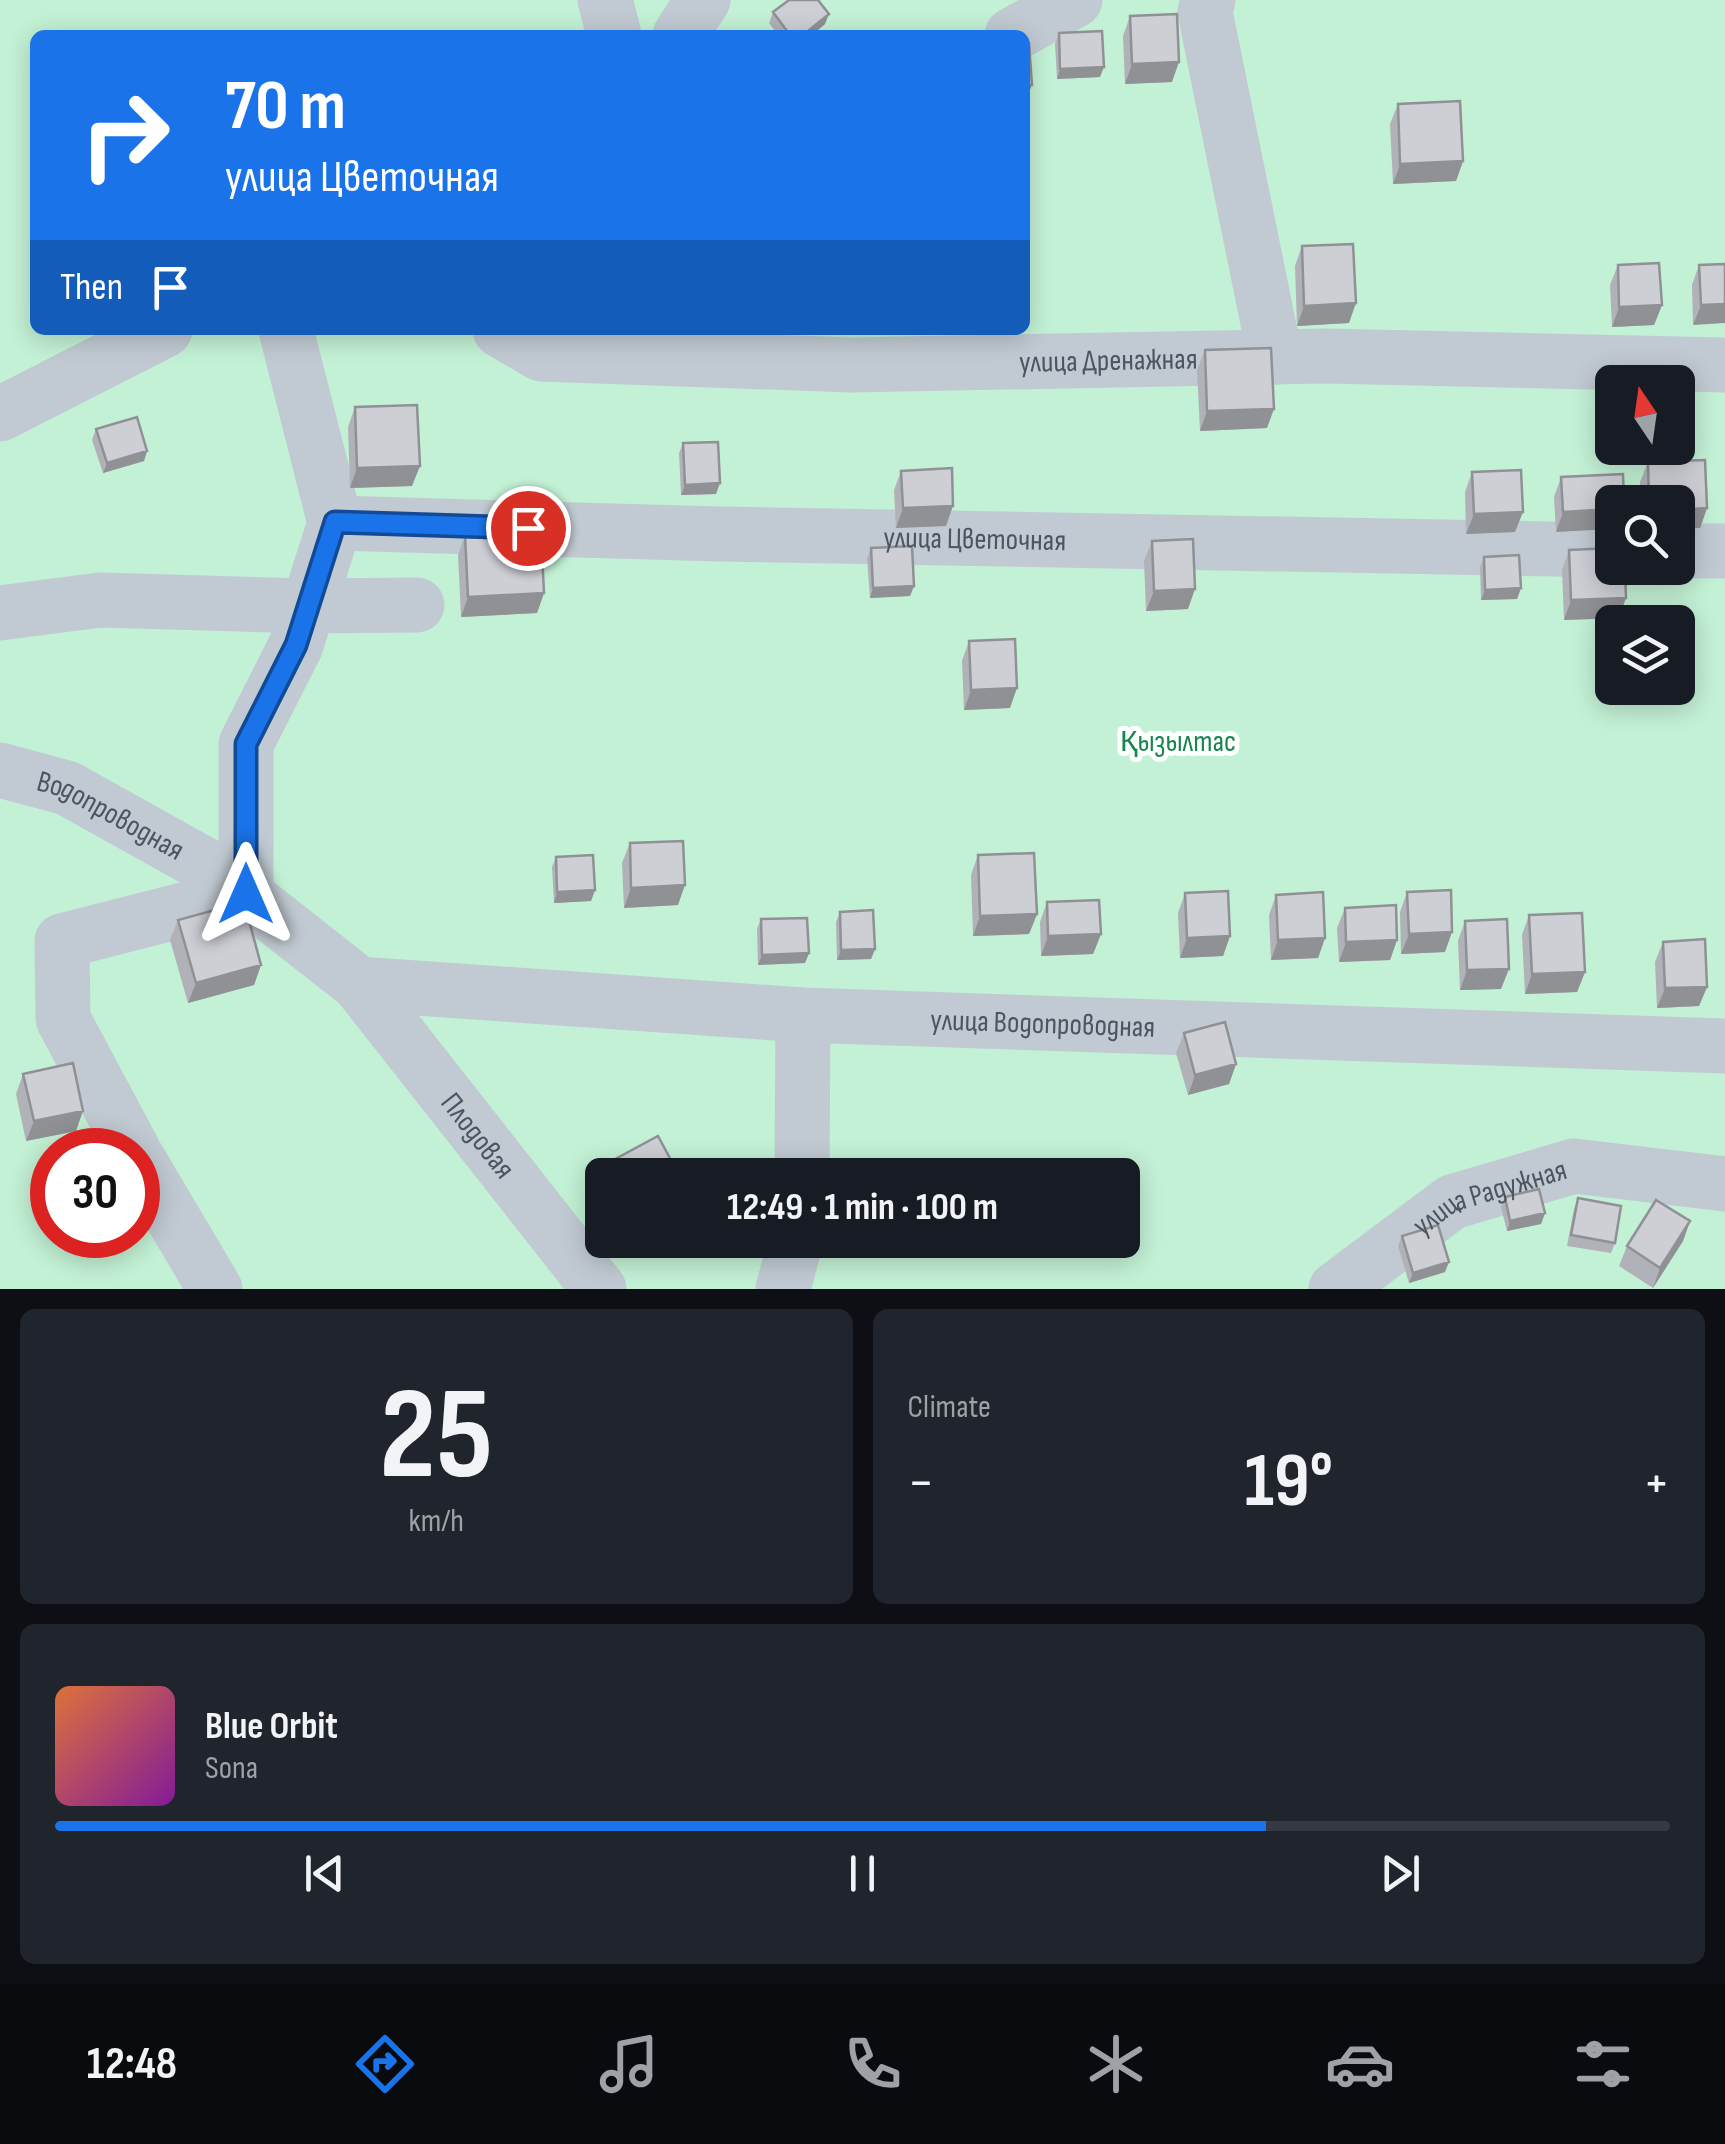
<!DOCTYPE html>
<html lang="en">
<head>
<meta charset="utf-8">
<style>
  body { margin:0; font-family:"Sofia Sans Condensed",sans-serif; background:#20242c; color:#f1f3f6; height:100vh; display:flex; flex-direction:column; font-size:38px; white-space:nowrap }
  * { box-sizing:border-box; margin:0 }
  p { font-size:32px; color:#9ea1a6 }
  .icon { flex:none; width:55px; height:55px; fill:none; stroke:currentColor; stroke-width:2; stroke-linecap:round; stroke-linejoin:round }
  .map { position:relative; height:1289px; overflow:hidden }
  .panel { display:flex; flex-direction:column; gap:20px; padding:20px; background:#0d0f14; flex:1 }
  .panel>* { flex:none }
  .hud { position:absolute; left:30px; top:30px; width:1000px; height:305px; border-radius:15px; box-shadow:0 5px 25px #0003; background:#1a73e8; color:#fff; overflow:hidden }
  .needle { width:65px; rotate:347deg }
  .fabs { position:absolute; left:1595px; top:365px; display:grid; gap:20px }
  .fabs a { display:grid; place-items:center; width:100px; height:100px; border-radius:15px; background:#171b24; box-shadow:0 5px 25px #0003; font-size:50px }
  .speed { position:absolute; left:30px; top:1128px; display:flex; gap:20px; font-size:50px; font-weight:700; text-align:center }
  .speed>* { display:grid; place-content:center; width:130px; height:130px; border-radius:50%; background:#171b24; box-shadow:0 5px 25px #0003; line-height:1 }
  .speed .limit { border:15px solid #d22; background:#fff; color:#111 }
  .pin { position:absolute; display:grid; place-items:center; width:85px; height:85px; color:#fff; margin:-42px; border:5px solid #fff; border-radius:50%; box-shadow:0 2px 10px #0007 }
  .me { position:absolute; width:110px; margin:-55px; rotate:0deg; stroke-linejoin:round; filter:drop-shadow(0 0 8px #0008) }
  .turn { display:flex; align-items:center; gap:35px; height:210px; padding:0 30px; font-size:45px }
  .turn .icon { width:130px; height:130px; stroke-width:2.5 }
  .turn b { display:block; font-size:70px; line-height:85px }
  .then { display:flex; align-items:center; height:95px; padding:0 30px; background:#0003; gap:20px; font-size:38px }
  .big { font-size:75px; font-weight:700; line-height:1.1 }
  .panel .widget { flex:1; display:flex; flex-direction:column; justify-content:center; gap:15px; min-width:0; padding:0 35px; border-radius:15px; background:#20242c }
  .panel .dial { align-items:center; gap:0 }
  .dial b { font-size:130px; line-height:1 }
  .song { display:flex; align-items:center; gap:30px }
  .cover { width:120px; height:120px; border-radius:15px; background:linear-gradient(135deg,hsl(20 70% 55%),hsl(290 70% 35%)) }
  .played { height:10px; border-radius:5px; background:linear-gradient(90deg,#1a73e8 75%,#363941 75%) }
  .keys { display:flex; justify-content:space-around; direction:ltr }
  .heat { display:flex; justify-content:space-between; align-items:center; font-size:55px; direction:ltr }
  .panel .tiles { flex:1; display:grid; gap:20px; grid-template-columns:1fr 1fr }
  .widget:last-child { grid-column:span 2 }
  .trip { position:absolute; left:585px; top:1158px; width:555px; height:100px; border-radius:15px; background:#171b24; box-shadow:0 5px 25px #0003; font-weight:700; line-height:100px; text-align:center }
  .tabs { display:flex; height:160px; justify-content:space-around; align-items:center; background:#090b0e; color:#9ea1a6 }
  .tabs .icon { width:70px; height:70px }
  .tabs .current { color:#1a73e8 }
  .tabs b { font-size:45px; color:#f1f3f6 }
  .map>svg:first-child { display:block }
  .green { fill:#c3f1d5; fill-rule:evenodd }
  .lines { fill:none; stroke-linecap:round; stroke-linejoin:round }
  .minor { stroke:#c1cad2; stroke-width:55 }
  .wall { fill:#b0b2b7 }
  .shaded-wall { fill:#909195 }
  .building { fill:#cdcfd5; stroke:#909195; stroke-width:2.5 }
  .route-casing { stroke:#114b97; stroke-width:25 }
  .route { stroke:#1a73e8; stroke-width:18 }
  .labels { text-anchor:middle; stroke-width:10; stroke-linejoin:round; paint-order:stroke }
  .street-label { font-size:30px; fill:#4a5661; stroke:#fff }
  .park-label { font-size:30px; fill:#17864f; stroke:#fff }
</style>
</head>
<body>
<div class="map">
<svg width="1725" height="1289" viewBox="0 0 1725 1289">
  <rect width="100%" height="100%" fill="#f5f3f3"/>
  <!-- green -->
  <path class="green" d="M0,0H1725V1289H0ZM35,35H1025V330H35ZM1612,382H1678V448H1612ZM1612,502H1678V568H1612ZM1612,622H1678V688H1612ZM52,1150H138V1235H52ZM602,1175H1122V1240H602Z"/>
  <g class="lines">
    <!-- minor -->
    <g class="minor">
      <path d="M605,0L614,35"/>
      <path d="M1208,0L1205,12L1275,357"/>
      <path d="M680,35L703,0"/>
      <path d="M1012,35L1075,0"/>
      <path id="s1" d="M500,330L541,354L851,365L1326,356L1725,365"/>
      <path d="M0,414L165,330"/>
      <path id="s2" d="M335,523L720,534L1612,550"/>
      <path d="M1678,551H1725"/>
      <path d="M0,613L100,600L308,606L417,605"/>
      <path id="s3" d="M0,770L67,788L214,870L359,984L599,1289"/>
      <path id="s4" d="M359,984L803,1015L1725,1046"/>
      <path d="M133,1150L63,1019L62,941L246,894V744L296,645L335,523L286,330"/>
      <path d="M138,1159L215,1289"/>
      <path d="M802,1175L803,1015"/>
      <path d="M783,1289L796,1240"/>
      <path id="s5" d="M1336,1289L1452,1202L1574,1166L1725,1184"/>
    </g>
  </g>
  <!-- wall -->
  <path class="wall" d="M773,12L825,24L812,35H778L769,23Z
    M1130,16L1172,82L1125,84L1123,36Z
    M1059,33L1100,77L1057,79L1055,44Z
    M1398,104L1463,161L1456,181L1393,184L1390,124Z
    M1302,246L1349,323L1297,326L1295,266Z
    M1725,264L1693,325L1692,285L1699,265Z
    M1618,265L1662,305L1654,325L1612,327L1610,285Z
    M1205,350L1267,428L1200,431L1197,370Z
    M355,407L412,486L350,488L348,427Z
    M96,429L147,451L144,461L103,473L92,440Z
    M683,443L716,494L681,495L679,453Z
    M1648,462L1707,508L1700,528L1678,502H1641L1640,482Z
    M901,471L946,526L896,528L894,490Z
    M1472,472L1515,532L1466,534L1465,492Z
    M1623,474L1556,532L1554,497L1561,477Z
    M465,535L544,593L537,613L461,617L458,555Z
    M1152,541L1188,609L1146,611L1144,561Z
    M871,548L914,586L910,596L870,598L867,558Z
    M1569,550L1619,618L1564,620L1562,570Z
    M1484,557L1521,588L1517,599L1481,600L1480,567Z
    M969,641L1010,708L964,710L962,661Z
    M630,843L678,905L624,908L622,863Z
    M978,855L1037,914L1029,934L973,936L971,875Z
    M556,857L595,890L591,901L554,903L552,867Z
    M1407,892L1445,952L1401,954L1400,912Z
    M1185,893L1230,936L1223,956L1180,958L1178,913Z
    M1276,895L1325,938L1318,958L1271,960L1269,915Z
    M1047,902L1101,934L1093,954L1041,956L1040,922Z
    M1345,908L1397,940L1390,960L1339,962L1337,928Z
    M840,912L875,949L871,959L837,960L836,922Z
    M1529,915L1585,972L1577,992L1525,994L1522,935Z
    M761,919L809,953L805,963L758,965L757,929Z
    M178,920L261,965L254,985L188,1003L170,940Z
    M1465,921L1501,989L1460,990L1458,941Z
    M1663,942L1707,987L1699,1006L1657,1008L1655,962Z
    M1184,1033L1236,1064L1229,1084L1188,1095L1176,1053Z
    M23,1074L76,1131L26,1141L16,1094Z
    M595,1170L602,1175V1219L587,1190Z
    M1505,1197L1545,1213L1541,1224L1507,1231L1501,1207Z
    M1578,1198L1615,1243L1611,1253L1567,1246L1574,1209Z
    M1690,1221L1683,1241L1653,1288L1619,1266L1627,1246Z
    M1402,1236L1445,1272L1409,1283L1398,1246Z"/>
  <!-- shaded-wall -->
  <path class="shaded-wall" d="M829,14L825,24L812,35H803Z
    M1179,62L1172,82L1125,84L1132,64Z
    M1104,67L1100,77L1057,79L1060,69Z
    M1025,85H1032L1028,95H1025Z
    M1463,161L1456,181L1393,184L1400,164Z
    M1356,303L1349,323L1297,326L1304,306Z
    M1725,304V323L1693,325L1701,305Z
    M1662,305L1654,325L1612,327L1619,307Z
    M1274,409L1267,428L1200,431L1207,411Z
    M147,451L144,461L103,473L107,463Z
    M420,466L412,486L350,488L357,468Z
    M720,483L716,494L681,495L685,485Z
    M953,506L946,526L896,528L903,508Z
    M1707,508L1700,528L1678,529V510Z
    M1612,509V529L1556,532L1563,512Z
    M1523,512L1515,532L1466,534L1474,514Z
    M914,586L910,596L870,598L873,588Z
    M1521,588L1517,599L1481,600L1485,590Z
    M1195,589L1188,609L1146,611L1154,591Z
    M544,593L537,613L461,617L468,597Z
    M1626,598L1619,618L1564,620L1571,600Z
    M1017,688L1010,708L964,710L971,690Z
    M685,885L678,905L624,908L631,888Z
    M595,890L591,901L554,903L557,892Z
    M1037,914L1029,934L973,936L980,916Z
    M1452,932L1445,952L1401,954L1409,934Z
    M1101,934L1093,954L1041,956L1048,936Z
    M1230,936L1223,956L1180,958L1187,938Z
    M1325,938L1318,958L1271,960L1278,940Z
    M1397,940L1390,960L1339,962L1346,942Z
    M875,949L871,959L837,960L841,950Z
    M809,953L805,963L758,965L762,955Z
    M261,965L254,985L188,1003L196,983Z
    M1509,969L1501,989L1460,990L1467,970Z
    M1585,972L1577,992L1525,994L1532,974Z
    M1707,987L1699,1006L1657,1008L1665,988Z
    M1236,1064L1229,1084L1188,1095L1195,1075Z
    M83,1111L76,1131L26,1141L34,1121Z
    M1545,1213L1541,1224L1507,1231L1510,1221Z
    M1690,1221L1683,1241L1653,1288L1660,1268Z
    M621,1240H632L618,1247Z
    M1449,1262L1445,1272L1409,1283L1413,1273Z"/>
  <!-- building -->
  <path class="building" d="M789,0H818L829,14L803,35H790L773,12Z
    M1177,14L1179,62L1132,64L1130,16Z
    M1102,31L1104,67L1060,69L1059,33Z
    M1025,43H1029L1032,85H1025Z
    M1460,101L1463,161L1400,164L1398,104Z
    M1353,244L1356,303L1304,306L1302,246Z
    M1659,263L1662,305L1619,307L1618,265Z
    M1725,264V304L1701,305L1699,265Z
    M1271,348L1274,409L1207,411L1205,350Z
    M417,405L420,466L357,468L355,407Z
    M137,417L147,451L107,463L96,429Z
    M718,442L720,483L685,485L683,443Z
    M1705,460L1707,508L1678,510V502H1649L1648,462Z
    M952,468L953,506L903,508L901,471Z
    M1521,470L1523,512L1474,514L1472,472Z
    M1623,474L1624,502H1612V509L1563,512L1561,477Z
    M541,532L544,593L468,597L465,535Z
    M1193,539L1195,589L1154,591L1152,541Z
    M912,546L914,586L873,588L871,548Z
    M1612,548V568H1625L1626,598L1571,600L1569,550Z
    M1519,555L1521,588L1485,590L1484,557Z
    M1015,639L1017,688L971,690L969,641Z
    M683,841L685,885L631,888L630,843Z
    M1034,853L1037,914L980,916L978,855Z
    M593,855L595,890L557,892L556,857Z
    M1451,890L1452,932L1409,934L1407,892Z
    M1228,891L1230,936L1187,938L1185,893Z
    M1323,892L1325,938L1278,940L1276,895Z
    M1099,900L1101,934L1048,936L1047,902Z
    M244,902L261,965L196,983L178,920Z
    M1396,905L1397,940L1346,942L1345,908Z
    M873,910L875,949L841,950L840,912Z
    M1582,913L1585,972L1532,974L1529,915Z
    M807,918L809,953L762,955L761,919Z
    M1507,919L1509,969L1467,970L1465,921Z
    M1705,939L1707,987L1665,988L1663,942Z
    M1225,1022L1236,1064L1195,1075L1184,1033Z
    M73,1063L83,1111L34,1121L23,1074Z
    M658,1136L679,1175H602V1185L595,1170Z
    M1539,1189L1545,1213L1510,1221L1505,1197Z
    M1578,1198L1621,1206L1615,1243L1571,1235Z
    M1656,1200L1690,1221L1660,1268L1627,1246Z
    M1438,1225L1449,1262L1413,1273L1402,1236Z"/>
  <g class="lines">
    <defs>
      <path id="route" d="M246,894V744L296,645L335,522L528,528"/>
    </defs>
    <!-- route casing -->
    <use href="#route" class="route-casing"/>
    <!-- route -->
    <use href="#route" class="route"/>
  </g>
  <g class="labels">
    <!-- street labels -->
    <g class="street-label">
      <text dy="10" stroke="none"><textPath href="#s1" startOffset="615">улица Дренажная</textPath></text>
      <text dy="10" stroke="none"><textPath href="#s2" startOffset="640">улица Цветочная</textPath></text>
      <text dy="10" stroke="none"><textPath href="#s3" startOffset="120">Водопроводная</textPath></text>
      <text dy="10" stroke="none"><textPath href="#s4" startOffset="685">улица Водопроводная</textPath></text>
      <text dy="10" stroke="none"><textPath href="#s3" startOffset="615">Плодовая</textPath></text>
      <text dy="10" stroke="none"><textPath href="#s5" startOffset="182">улица Радужная</textPath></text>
    </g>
    <!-- park labels -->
    <g class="park-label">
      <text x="1178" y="751">Қызылтас</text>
    </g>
  </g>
</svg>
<div class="fabs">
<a><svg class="needle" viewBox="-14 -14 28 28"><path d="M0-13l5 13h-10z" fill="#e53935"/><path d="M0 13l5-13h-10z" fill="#9ea1a6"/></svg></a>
<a><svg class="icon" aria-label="search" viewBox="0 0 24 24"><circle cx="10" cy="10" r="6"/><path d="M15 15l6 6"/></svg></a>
<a><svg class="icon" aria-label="layers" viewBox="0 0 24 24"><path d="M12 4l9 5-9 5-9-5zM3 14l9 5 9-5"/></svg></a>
</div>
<div class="speed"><div class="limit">30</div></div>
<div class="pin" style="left:528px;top:528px;background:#d93025"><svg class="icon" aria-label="arrive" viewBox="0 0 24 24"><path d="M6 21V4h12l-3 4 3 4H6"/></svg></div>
<svg class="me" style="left:246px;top:894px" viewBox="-20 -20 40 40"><path d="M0-17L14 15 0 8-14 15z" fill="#1a73e8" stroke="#fff" stroke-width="4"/></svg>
<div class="trip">12:49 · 1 min · 100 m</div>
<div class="hud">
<div class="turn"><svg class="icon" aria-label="right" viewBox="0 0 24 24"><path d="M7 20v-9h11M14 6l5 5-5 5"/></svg><div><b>70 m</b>улица Цветочная</div></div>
<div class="then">Then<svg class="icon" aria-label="arrive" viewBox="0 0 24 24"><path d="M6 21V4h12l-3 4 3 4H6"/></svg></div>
</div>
</div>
<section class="panel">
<div class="tiles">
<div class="widget dial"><b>25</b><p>km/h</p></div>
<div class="widget"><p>Climate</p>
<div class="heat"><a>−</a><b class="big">19°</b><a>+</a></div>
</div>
<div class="widget">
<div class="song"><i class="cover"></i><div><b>Blue Orbit</b><p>Sona</p></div></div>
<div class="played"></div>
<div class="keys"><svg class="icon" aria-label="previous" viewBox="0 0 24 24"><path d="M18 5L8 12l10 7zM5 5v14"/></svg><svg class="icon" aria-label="pause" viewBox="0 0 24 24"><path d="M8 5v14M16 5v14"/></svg><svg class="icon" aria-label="next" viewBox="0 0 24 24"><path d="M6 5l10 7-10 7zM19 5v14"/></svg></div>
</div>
</div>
</section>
<nav class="tabs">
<b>12:48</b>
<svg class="icon current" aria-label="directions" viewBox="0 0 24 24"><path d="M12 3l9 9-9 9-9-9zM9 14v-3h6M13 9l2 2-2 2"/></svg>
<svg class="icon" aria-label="music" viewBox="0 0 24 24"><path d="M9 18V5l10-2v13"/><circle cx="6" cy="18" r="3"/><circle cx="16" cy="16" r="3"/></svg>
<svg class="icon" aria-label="phone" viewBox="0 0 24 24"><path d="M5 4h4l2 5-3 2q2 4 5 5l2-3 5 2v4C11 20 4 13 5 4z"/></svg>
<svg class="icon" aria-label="climate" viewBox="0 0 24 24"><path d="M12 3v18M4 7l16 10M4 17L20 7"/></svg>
<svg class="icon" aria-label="car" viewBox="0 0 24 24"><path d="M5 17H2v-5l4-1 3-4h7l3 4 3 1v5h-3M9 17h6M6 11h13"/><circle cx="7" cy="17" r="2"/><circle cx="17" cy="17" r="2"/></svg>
<svg class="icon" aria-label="filters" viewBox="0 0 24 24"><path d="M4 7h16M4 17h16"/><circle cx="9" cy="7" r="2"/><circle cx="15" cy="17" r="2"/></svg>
</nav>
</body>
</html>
